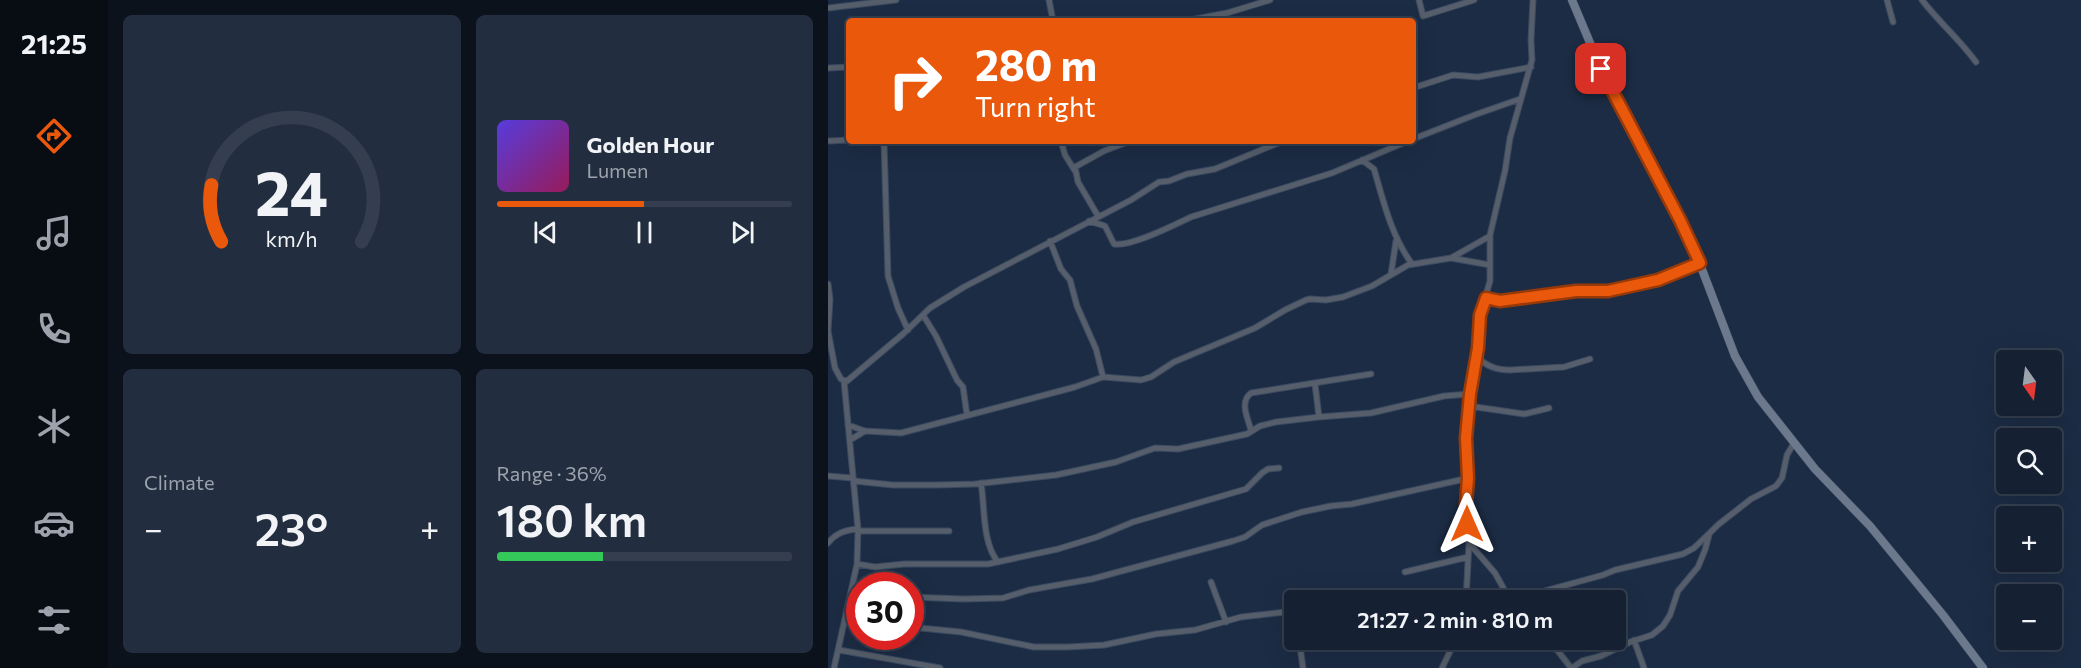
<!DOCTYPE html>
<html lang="en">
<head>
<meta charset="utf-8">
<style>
  body { margin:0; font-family:Commissioner,sans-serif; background:#222e3f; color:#f1f3f6; height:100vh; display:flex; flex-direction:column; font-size:22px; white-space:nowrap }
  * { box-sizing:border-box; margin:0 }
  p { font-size:20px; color:#9da3ac }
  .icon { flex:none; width:33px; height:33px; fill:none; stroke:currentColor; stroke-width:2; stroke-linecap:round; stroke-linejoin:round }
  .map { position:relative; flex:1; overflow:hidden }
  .details { display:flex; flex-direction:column; gap:15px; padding:15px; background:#0c121c; width:720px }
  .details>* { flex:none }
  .top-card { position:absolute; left:18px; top:18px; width:570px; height:126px; border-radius:6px; box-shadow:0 6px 24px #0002,0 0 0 2px #343e4e; background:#ea580c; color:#fff; overflow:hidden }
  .needle { width:39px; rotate:166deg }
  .controls { position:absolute; left:1168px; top:350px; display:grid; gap:12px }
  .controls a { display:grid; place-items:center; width:66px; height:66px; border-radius:6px; background:#152133; box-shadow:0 6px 24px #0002,0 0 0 2px #343e4e; font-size:30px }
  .speed { position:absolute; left:18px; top:572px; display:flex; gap:12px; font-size:30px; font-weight:700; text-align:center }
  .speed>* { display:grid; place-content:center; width:78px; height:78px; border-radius:50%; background:#152133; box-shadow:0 6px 24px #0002,0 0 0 2px #343e4e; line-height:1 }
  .speed .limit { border:9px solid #d22; background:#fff; color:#111 }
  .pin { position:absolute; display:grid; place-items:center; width:51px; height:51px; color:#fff; margin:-26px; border-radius:12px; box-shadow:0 3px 9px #0006 }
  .me { position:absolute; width:66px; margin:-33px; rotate:0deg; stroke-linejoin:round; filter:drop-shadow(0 0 4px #0008) }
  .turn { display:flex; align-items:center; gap:21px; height:126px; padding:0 30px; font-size:27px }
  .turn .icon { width:78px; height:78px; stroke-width:2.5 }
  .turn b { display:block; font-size:42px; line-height:51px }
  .big { font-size:45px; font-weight:600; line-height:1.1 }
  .details .tile { flex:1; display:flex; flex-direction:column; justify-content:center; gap:9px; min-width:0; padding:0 21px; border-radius:9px; background:#222e3f }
  .details .dial { align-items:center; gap:0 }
  .dial svg { height:156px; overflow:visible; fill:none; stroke:#343e4e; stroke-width:7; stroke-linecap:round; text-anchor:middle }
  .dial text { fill:#f1f3f6; stroke:none }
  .song { display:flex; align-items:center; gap:18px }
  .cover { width:72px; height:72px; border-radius:9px; background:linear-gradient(135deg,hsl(250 70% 55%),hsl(330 70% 35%)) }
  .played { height:6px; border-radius:3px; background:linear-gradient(90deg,#ea580c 50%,#343e4e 50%) }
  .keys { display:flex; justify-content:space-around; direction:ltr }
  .heat { display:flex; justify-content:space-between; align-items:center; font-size:33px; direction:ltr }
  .charge { height:9px; border-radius:4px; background:linear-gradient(90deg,#34c759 36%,#343e4e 0) }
  .details .tiles { flex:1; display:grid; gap:15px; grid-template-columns:repeat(2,1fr) }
  .trip { position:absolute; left:456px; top:590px; width:342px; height:60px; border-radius:6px; background:#152133; box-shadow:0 6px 24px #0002,0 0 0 2px #343e4e; font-weight:600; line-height:60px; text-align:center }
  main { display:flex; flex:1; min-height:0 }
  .tab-bar { display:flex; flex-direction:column; width:108px; justify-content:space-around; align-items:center; background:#080d14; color:#9da3ac }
  .tab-bar .icon { width:42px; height:42px }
  .tab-bar .active { color:#ea580c }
  .tab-bar b { font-size:27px; color:#f1f3f6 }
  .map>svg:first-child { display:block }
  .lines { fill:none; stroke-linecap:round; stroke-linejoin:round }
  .street-casing { stroke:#3b4a61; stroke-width:7 }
  .secondary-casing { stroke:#3b4a61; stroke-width:9 }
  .street { stroke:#555e6a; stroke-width:5 }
  .secondary { stroke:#6c798c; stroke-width:8 }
  .route-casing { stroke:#983908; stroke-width:15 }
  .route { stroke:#ea580c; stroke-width:10 }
</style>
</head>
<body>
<main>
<nav class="tab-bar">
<b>21:25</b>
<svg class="icon active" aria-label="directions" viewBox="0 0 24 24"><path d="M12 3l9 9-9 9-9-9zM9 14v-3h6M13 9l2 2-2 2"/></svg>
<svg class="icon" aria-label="music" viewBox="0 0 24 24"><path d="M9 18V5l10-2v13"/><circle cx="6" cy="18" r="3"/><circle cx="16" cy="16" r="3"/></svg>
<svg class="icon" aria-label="phone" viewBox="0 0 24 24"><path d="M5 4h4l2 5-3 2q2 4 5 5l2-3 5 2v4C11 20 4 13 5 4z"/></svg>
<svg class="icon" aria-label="climate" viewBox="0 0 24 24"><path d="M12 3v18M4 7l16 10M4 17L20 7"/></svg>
<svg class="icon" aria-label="car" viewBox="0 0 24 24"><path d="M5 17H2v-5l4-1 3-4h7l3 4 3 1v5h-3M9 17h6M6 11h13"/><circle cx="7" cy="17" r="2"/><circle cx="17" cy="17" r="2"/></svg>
<svg class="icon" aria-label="filters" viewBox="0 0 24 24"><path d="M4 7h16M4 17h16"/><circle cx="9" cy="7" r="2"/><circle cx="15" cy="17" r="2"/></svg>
</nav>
<section class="details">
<div class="tiles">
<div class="tile dial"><svg viewBox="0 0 100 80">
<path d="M14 69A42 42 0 1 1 86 69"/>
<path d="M14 69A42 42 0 0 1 9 40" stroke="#ea580c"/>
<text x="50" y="56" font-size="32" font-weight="700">24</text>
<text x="50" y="72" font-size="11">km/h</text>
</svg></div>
<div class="tile">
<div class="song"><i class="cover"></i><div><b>Golden Hour</b><p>Lumen</p></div></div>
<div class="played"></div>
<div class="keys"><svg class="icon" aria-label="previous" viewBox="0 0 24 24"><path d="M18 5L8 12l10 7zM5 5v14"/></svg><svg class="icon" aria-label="pause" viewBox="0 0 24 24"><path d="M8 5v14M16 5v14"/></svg><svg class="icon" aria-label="next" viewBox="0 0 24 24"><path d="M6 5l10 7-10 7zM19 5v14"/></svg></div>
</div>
<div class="tile"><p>Climate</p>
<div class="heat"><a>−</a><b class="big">23°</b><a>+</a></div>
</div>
<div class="tile"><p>Range · 36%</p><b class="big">180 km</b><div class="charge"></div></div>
</div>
</section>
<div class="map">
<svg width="1253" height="668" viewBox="0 0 1253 668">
  <rect width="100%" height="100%" fill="#1c2c44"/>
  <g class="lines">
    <defs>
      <path id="street" d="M221,0L225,21
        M591,0L595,16L646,0
        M1059,0L1065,22
        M1094,0C1111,22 1132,40 1148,62
        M0,8L68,0
        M357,21L399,13L442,0
        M0,68L21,67
        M585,88L625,75L650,77L703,67
        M585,139L649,114L692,99
        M0,141L21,140
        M56,141L60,276L70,308L80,330
        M233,141L237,155L247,171
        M534,160L546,169C556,203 563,235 584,264
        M270,216L250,182L247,167L276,151L302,141
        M261,221L277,226L286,244C303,247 346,225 363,217L504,173L580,141
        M222,241L233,269L242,280L249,306L268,349L275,377
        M623,258L662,265
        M563,274L568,241
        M0,284L2,299L0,331
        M658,298L672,301L748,291H780L830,280L872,263
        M95,315L108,336L129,380L135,387L139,415
        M0,331L7,368L13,379L19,381L75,334L102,308L136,287L303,200L331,182L341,181L359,174L387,169L455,141
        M649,356C657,366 670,370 682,370L736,367L762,359
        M641,406L696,414L721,408
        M491,417L543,413L616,396L642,394
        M20,425L37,431L73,433L247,387L275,377L313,380L323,377L346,362L427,328L457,310L478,300L482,299L498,300L515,297L544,286L580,265L623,258L662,236
        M423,430C420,419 411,402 423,393L543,374
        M22,440L37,431
        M0,476L25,478
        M26,481L65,485H109L147,484L228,475L288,462L327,448L350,449L419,434L432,426L448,422L491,417L487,384
        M153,483C157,507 154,543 170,562
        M30,531H121
        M0,543C8,533 17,530 30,529
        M641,543L667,573L682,600
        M29,564L47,567L76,564H160L230,549L269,537L305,522L418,489L434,473L440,469L451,468
        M577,572L640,557
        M383,582L398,622
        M82,597L136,599L175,598L201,590L264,579L405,541L417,537L434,525L474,512L503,506L524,504L641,478
        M638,600L641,543L638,504L641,478L638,438L642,394L650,349L652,315L662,281V235L677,171L682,138L704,60L703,40L705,0
        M684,600L775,575L787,570L855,554L866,548L891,524L923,499L948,486L954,478L959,455L966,443
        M19,613L32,616
        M82,627L133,632L206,647H240L276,645L328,634L367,630L413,617L457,612H464L466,620
        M471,639L475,668
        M715,639L730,651L743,668
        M806,640L816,668
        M11,650L112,668
        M6,668L29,564L30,529L16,381
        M614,668L628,639
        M744,668L754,661L773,656L802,642L824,635L835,626L842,615L850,591L870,567L877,550L881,535"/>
      <path id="secondary" d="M744,0L773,69L867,251L907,356L930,397L987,469L1042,526L1115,615L1155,668"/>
    </defs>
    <!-- street casing -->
    <use href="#street" class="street-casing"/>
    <!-- secondary casing -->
    <use href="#secondary" class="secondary-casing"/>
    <!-- street -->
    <use href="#street" class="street"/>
    <!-- secondary -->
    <use href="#secondary" class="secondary"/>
  </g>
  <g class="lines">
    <defs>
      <path id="route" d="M639,524L638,504L640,478L638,438L642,394L650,348L652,315L658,298L672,301L748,291H780L830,280L872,263L852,220L773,69"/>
    </defs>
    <!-- route casing -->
    <use href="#route" class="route-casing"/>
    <!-- route -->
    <use href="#route" class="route"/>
  </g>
</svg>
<div class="controls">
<a><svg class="needle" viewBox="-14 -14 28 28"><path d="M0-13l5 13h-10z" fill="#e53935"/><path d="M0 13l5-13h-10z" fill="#9da3ac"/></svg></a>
<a><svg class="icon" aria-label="search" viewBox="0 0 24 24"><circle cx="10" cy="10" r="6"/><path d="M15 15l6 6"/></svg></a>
<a>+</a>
<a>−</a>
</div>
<div class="speed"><div class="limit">30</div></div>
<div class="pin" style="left:773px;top:69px;background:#d93025"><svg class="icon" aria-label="arrive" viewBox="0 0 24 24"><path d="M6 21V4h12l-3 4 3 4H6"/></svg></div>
<svg class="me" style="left:639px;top:524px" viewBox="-20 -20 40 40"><path d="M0-17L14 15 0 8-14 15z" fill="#ea580c" stroke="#fff" stroke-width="4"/></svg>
<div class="trip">21:27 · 2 min · 810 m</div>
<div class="top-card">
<div class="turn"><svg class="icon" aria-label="right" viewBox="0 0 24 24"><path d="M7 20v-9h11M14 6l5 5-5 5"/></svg><div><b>280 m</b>Turn right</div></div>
</div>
</div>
</main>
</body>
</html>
